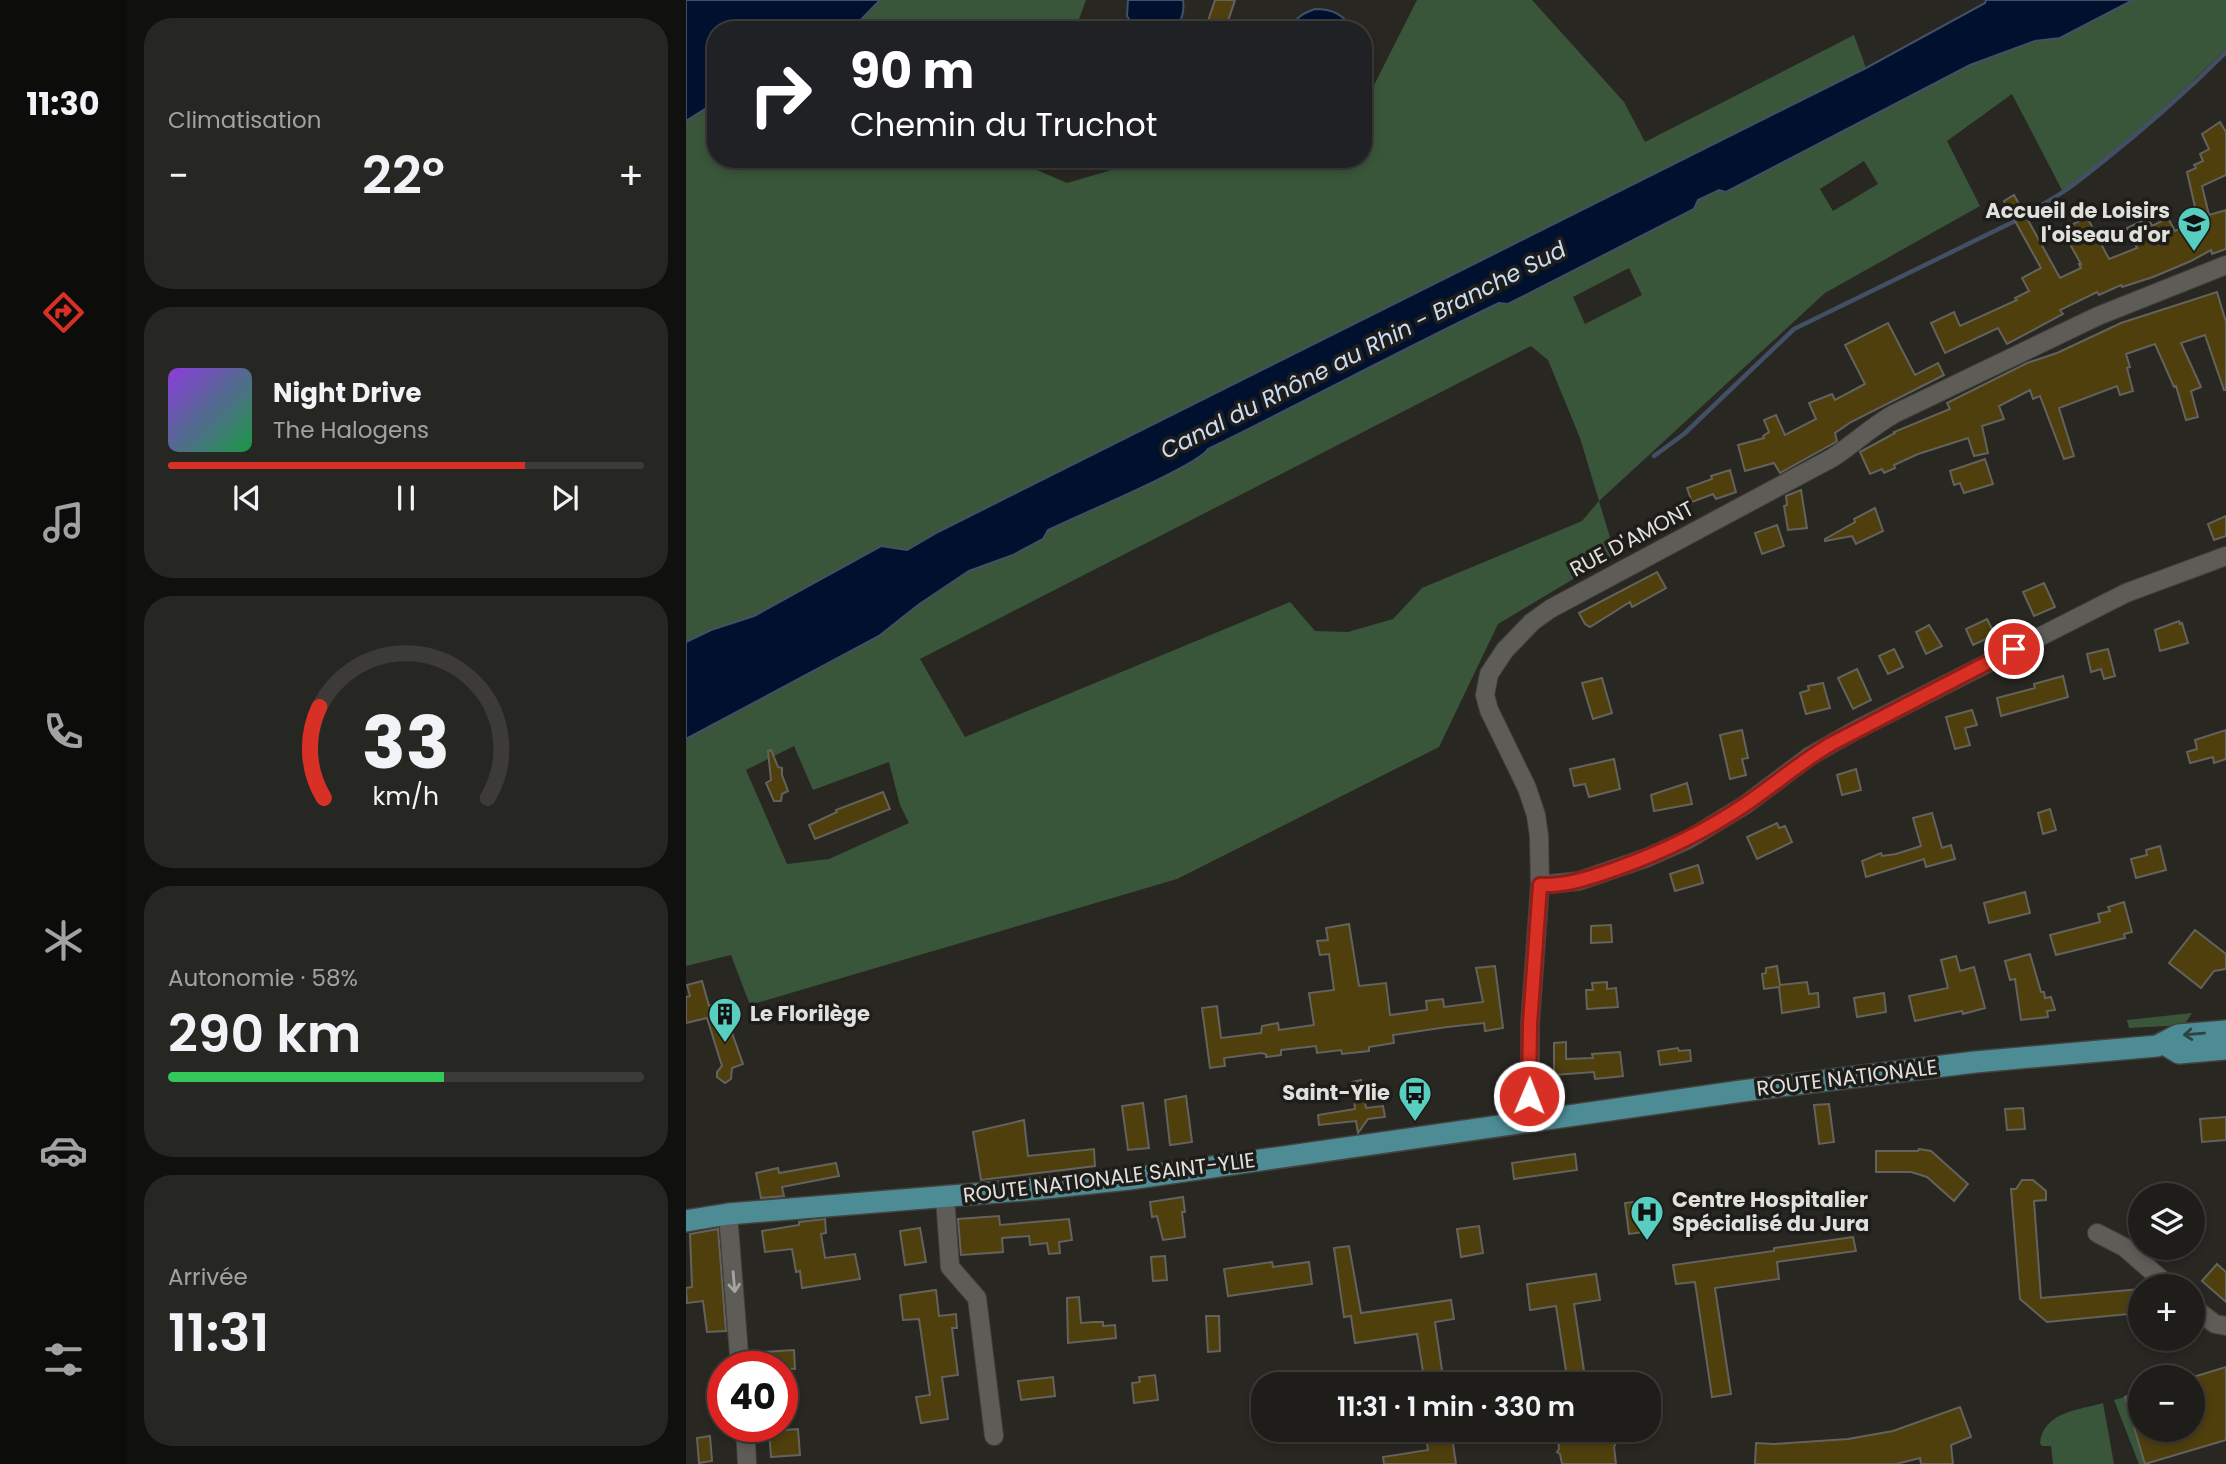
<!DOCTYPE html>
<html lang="fr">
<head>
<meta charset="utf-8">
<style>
  body { margin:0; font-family:Poppins,sans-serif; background:#262623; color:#f1f3f6; height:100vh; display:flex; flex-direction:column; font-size:26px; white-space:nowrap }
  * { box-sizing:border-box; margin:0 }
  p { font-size:23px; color:#a1a2a2 }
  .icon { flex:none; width:38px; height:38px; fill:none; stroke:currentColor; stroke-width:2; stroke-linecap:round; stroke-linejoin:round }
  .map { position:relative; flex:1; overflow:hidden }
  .side { display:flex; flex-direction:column; gap:18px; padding:18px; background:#10100e; width:560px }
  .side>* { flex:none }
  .top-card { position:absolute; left:21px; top:21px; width:665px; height:147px; border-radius:28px; box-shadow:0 4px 10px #0003,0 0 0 2px #3c3b39; background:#202124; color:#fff; overflow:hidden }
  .tools { position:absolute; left:1442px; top:1183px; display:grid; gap:14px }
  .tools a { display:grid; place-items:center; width:77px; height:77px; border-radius:50%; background:#1e1d1a; box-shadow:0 4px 10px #0003,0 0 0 2px #3c3b39; font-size:35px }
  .speed { position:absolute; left:21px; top:1351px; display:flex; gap:14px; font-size:35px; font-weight:700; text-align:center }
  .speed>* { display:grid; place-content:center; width:91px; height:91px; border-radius:50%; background:#1e1d1a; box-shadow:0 4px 10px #0003,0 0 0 2px #3c3b39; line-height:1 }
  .speed .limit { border:10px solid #d22; background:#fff; color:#111 }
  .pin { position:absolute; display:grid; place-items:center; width:60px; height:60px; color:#fff; margin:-30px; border:4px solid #fff; border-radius:50%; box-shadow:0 2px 7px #0007 }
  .me { position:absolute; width:77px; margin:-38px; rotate:1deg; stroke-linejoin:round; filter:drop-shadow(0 0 5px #0008) }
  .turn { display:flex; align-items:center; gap:24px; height:147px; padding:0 28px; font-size:32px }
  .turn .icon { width:91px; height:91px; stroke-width:2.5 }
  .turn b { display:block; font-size:49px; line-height:60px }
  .big { font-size:52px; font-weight:600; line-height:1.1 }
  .side .tile { flex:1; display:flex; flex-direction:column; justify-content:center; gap:10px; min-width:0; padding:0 24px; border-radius:28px; background:#262623 }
  .side .dial { align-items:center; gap:0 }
  .dial svg { height:182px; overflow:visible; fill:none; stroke:#3c3b39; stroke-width:7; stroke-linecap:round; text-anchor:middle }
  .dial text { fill:#f1f3f6; stroke:none }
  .song { display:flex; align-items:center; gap:21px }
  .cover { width:84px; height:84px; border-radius:10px; background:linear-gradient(135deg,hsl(270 70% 55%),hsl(140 70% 35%)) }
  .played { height:7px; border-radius:4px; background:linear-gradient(90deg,#d93025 75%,#3c3b39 75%) }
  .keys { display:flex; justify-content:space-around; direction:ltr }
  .heat { display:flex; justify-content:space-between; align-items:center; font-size:38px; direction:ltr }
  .charge { height:10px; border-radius:5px; background:linear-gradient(90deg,#34c759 58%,#3c3b39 0) }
  .trip { position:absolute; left:565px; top:1372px; width:410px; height:70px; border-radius:28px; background:#1e1d1a; box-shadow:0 4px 10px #0003,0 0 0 2px #3c3b39; font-weight:600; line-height:70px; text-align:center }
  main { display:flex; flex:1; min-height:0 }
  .tabs { display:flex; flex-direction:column; width:126px; justify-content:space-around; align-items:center; background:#0c0c0a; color:#a1a2a2 }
  .tabs .icon { width:49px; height:49px }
  .tabs .active { color:#d93025 }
  .tabs b { font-size:32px; color:#f1f3f6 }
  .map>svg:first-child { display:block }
  .green { fill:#3a563a; fill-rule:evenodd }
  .water { fill:#001130; stroke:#434f64; stroke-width:2 }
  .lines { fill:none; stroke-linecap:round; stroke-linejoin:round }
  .stream { stroke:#434f64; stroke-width:4.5 }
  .building { fill:#4e3f0d; stroke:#64625d; stroke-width:2 }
  .minor-casing { stroke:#43423e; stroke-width:20 }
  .major-casing { stroke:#43423e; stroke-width:24 }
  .minor { stroke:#5e5c57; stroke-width:18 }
  .major { stroke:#4d8c95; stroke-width:21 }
  .oneway { stroke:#2e4444 }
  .oneway2 { stroke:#a6a5a1 }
  .route-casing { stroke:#8d1f18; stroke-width:18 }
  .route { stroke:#d93025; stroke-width:12 }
  .labels { text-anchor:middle; stroke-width:7; stroke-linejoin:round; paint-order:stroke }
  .poi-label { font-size:21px; font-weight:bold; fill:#e0e0dd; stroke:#1e1d19; text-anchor:end }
  .street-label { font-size:21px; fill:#e0e0dd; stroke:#1e1d19 }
  .water-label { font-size:23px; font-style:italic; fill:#cbddf6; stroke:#1e1d19 }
</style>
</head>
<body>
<main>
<nav class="tabs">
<b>11:30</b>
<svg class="icon active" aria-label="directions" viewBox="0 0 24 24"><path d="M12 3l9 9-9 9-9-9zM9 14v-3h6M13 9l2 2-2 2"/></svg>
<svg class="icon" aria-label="music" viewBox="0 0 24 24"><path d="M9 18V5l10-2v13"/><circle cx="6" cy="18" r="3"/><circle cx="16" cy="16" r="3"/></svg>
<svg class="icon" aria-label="phone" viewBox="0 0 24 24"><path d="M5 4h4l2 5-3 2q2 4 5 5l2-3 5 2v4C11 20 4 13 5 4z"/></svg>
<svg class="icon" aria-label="climate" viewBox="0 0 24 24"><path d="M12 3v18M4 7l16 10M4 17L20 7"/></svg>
<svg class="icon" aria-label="car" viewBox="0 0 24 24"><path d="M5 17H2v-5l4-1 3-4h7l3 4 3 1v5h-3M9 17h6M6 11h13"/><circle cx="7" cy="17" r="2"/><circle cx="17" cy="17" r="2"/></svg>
<svg class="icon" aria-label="filters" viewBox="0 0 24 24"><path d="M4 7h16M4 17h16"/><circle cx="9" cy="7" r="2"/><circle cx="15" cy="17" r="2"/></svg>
</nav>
<section class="side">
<div class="tile"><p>Climatisation</p>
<div class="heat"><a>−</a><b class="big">22°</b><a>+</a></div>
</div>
<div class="tile">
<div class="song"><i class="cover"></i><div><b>Night Drive</b><p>The Halogens</p></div></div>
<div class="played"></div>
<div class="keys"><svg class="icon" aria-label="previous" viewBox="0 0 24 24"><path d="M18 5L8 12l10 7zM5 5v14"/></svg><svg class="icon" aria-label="pause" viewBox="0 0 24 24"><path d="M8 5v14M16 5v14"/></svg><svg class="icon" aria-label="next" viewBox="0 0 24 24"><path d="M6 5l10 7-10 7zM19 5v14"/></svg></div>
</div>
<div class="tile dial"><svg viewBox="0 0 100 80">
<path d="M14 69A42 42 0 1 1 86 69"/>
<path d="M14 69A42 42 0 0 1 12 29" stroke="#d93025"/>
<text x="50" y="56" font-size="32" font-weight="700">33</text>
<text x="50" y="72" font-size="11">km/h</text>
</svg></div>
<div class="tile"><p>Autonomie · 58%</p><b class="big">290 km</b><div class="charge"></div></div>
<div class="tile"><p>Arrivée</p><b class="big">11:31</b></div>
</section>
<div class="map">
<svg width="1540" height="1464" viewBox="0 0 1540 1464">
  <rect width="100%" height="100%" fill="#282722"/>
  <!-- green -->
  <path class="green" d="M194,0H400L389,30H165Z
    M731,0H846L938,102L959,142L1168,35L1180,68L252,532L221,550L195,546L68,616L25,630L0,642V121L30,102V159H353L351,170L381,183L463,159H677V97L683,95Z
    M1447,0H1540V49L1473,113L1377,192L1326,94L1261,141L1294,206L1139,293L913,501L929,554L812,624L753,747L491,879L64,1005L45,955L0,966V739L193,636L232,605L283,571L327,555L357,539L361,530C387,518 512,465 522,449C619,401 715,350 813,303H822L1008,209L1012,200L1033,190L1041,192L1284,65L1349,41L1374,38ZM1178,161L1192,184L1147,211L1134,189ZM943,268L956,295L899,324L887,297ZM845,346L862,360L894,438L913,501L896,521L736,588L707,619L662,632L629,631L604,602L279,737L234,659ZM108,746L127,790L203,762L214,805L223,823L143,859L101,864L60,770Z
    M1506,1013L1498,1025L1443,1028L1441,1020Z
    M1439,1397L1459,1464H1453L1428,1400Z
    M1417,1403L1428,1464H1367L1365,1446H1356L1354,1443C1357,1412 1393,1410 1417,1403Z"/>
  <!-- water -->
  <path class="water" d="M0,0H194L165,30H30V102L0,121Z
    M442,0H497C499,12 496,21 488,30H450L441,16Z
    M1300,0H1447L1374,38L1349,41L1284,65L1040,192L1033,190L1012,200L1008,209L822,304L813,303C715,350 620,401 522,449C512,466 388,517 362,530L357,539L327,555L283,571L232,605L193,636L0,739V642L25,630L68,616L195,546L221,550L252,532L1180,68L1299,3Z
    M629,9C645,9 659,14 666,30H604C609,18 617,13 629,9Z"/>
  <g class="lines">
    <!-- stream -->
    <path class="stream" d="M1344,211C1374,196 1389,184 1415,163C1459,128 1500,92 1540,52
      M968,456L998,434L1108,329L1329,221"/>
  </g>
  <!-- building -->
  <path class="building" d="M529,0H549L539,30L521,24Z
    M1534,122L1540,132V175L1516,186L1523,215L1540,210V249L1526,254L1525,250L1505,261L1467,277L1436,287L1435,285L1413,295L1411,292L1374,310L1377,314L1321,344L1312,328L1259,353L1245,323L1268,312L1274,326L1331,300L1329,298L1343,291L1336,278L1355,268L1318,201L1328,195L1374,278L1395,268L1393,264H1395L1376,230L1401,217L1423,259L1451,248L1441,228L1462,218L1466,226L1482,218L1489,231L1512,220L1501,172L1510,168L1508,165L1517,161L1514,154L1523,149L1516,134Z
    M1531,292L1540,322V390H1538L1519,335L1495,343L1515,387L1505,391L1512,417L1500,420L1490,386L1488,387L1469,344L1440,354L1444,367L1441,368L1447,391L1434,395L1431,386L1373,408L1388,456L1378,459L1354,396L1347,399L1344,390L1313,406L1318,419L1296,426L1302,453L1288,456L1282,438L1232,454L1208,465L1209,468L1198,473L1196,469L1184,474L1174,452L1209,433L1208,432L1264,409L1261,403L1341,363L1371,353L1435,323Z
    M1202,323L1229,375L1252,363L1258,375L1165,422L1149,433L1151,441L1148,443L1094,473L1088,463L1059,471L1052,445L1078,438L1077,436L1083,432L1078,420L1090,415L1099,435L1130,419L1123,403L1146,394L1149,400L1179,384L1159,345Z
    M1299,459L1307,484L1278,493L1274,483L1268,485L1264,471Z
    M1044,470L1050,492L1030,499L1027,494L1006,502L1001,488L1026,479L1025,476Z
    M1115,490L1121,528L1102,530L1098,506L1101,505L1100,496Z
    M1189,508L1197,531L1170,544L1166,536L1139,541V539L1169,522L1168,519Z
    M1540,516V536L1528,540L1522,524Z
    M1091,525L1098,546L1076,554L1069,533Z
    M971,572L980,588L946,607L944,602L904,627L899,624L893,613Z
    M1358,583L1369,607L1348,616L1337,592Z
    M1301,619L1309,635L1287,645L1280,629Z
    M1493,621L1494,624L1496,623L1502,643L1474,651L1469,630Z
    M1243,625L1256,646L1240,654L1230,632Z
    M1208,649L1217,667L1202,674L1193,656Z
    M1422,649L1429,676L1418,679L1415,669L1405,672L1401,654Z
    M1171,669L1185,700L1167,709L1152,678Z
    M1377,676L1382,697L1315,716L1311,698L1349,688L1348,684Z
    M916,678L926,713L907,719L896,683Z
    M1137,683L1144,708L1120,714L1114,693L1123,690L1122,686Z
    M1286,710L1291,725L1279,728L1284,745L1269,749L1260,717Z
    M1056,730L1062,758L1056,759L1060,775L1044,779L1034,735Z
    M1540,730V759L1528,763L1527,757L1504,763L1501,752L1511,749L1509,740Z
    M85,750L92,767L96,768V775L102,791L96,794L95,801H88L80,783L85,780L82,751Z
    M928,759L934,789L903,797L899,784L888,786L884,769Z
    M1170,769L1175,790L1156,795L1151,775Z
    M1001,783L1006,804L968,811L965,795Z
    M197,792L204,809L129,839L123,825L151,812L150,810Z
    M1364,809L1370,830L1357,834L1352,813Z
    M1246,813L1256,848L1265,845L1269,859L1240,867L1238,859L1180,877L1176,861L1195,853L1196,856L1210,854L1235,846L1227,818Z
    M1091,823L1093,828L1099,826L1106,842L1071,859L1061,837Z
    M1474,846L1480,870L1450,878L1445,859L1461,855L1460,850Z
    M1012,865L1017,883L989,891L984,874Z
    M1339,892L1344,913L1303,923L1298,903Z
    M1438,902L1446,932L1438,934L1439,938L1370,955L1364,935L1414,922L1412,914L1424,911L1422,907Z
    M663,924L673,986L700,983L704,1015L741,1010L740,1001L757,999L758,1007L797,1002L790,968L809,966L817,1028L799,1031L798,1023L761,1027L707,1035L708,1043L683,1047V1051L656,1054L655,1050L631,1053L630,1046L595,1050V1055L580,1057V1054L575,1053L538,1058L539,1066L524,1068L516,1008L531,1006L535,1038L575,1033L576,1026L592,1023L593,1030L628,1025L623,993L648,990L643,954L634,955L631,941L642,940L640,928Z
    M925,925L926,942L905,943V926Z
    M1509,930L1540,954V969L1528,971L1515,988L1483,963Z
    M1344,954L1355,992H1358L1359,998L1365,997L1369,1010L1361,1011L1362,1017L1335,1020L1329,979L1324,980L1319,961Z
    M1270,956L1274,971L1288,967L1299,1008L1277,1014L1276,1011L1229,1021L1223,996L1262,988L1255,960Z
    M1091,966L1094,985L1121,982L1123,994L1132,993L1133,1007L1096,1013L1093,987L1078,989L1076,974L1080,973V968Z
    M16,981L23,1006L35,1002L57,1064L46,1068L45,1079L39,1083L31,1077V1072L36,1066L21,1018L0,1023V997L4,996L1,985Z
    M921,982V989L930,988L932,1007L901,1009L900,990H907L906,983Z
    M1198,993L1200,1012L1171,1017L1168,998Z
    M880,1042V1059L907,1058L906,1054L934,1052L937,1076L909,1079L908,1072L868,1075V1043Z
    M992,1048L993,1051L1004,1050L1005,1061L974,1065L972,1051Z
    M675,1080L680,1108L697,1106L699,1117L682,1119L672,1133L670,1121L633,1125L632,1115L669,1109L666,1082Z
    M500,1096L506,1142L484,1145L479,1100Z
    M457,1103L463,1148L442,1150L436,1106Z
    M1143,1104L1148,1142L1133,1144L1128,1105Z
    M1337,1108L1339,1129L1321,1130L1319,1109Z
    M1540,1117V1140L1516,1142L1514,1119Z
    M338,1120L342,1156L408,1149L409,1166L295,1180L287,1132Z
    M1233,1149L1245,1151L1282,1184L1268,1201L1241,1177L1225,1172H1190V1151H1232Z
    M889,1154L891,1170L828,1179L826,1163Z
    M150,1163L153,1176L96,1187L98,1196L75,1198L70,1173L92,1168L93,1173Z
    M1336,1180H1347L1360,1191V1200L1348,1201L1355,1298L1454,1289V1313L1448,1320L1442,1314L1361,1322L1334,1299L1325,1189H1330Z
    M497,1197L499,1212H496L499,1237L477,1240L471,1216L466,1217L464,1202Z
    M961,1200L966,1231L943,1234L939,1203Z
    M313,1216L314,1225L383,1219L386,1240L373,1242L374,1253L363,1254L361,1243L344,1245L343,1236L316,1238L317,1252L275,1255L272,1219Z
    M139,1219L140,1233L135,1234L139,1258L169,1254L174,1279L116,1288L114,1271L110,1272L106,1249L79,1252L76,1231L113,1225V1222Z
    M793,1226L797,1253L775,1257L771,1229Z
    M234,1228L240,1262L219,1265L214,1231Z
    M32,1229L40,1331L21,1332L17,1301L1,1303L0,1288L6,1287L4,1234Z
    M1167,1237L1170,1251L1091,1262L1093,1279L1029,1288L1045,1394L1026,1397L1009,1282L990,1284L987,1265L1088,1251V1248Z
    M663,1246L675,1313L765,1300L768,1319L749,1322L758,1384H739L731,1334L669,1343L665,1316L658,1317L648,1248Z
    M479,1256L481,1280L467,1281L465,1257Z
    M586,1262L587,1267L623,1262L626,1284L542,1296L538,1269Z
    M1531,1264L1540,1272V1302L1516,1281Z
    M910,1274L914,1300L888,1304L900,1384H882L870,1306L844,1310L841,1284Z
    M250,1290L253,1316L270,1314L271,1328H266L272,1375L256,1377L262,1419L235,1423L230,1397L244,1395L233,1319L217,1320L214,1295Z
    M393,1297L395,1323L408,1322H417V1326L429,1325L430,1338L382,1343L381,1298Z
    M520,1316H533L534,1351L522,1352Z
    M108,1350L109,1369L78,1367L77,1352Z
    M1540,1367V1440L1459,1464L1439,1397L1454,1392V1430H1507V1377Z
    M469,1375L472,1400L448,1403L446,1383L454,1382L453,1377Z
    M367,1377L369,1396L335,1400L332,1381Z
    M1274,1407L1285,1437L1265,1445L1267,1464H1235L1234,1458L1210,1464H1069L1070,1443L1088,1444L1162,1439L1207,1431Z
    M112,1429L114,1455L85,1457L83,1431Z
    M739,1430H765L770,1464H698L697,1457L742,1450Z
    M871,1430H925L927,1440L930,1443L928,1447L930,1464H876L874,1454L871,1452L873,1449Z
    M24,1436L26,1461L13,1463L11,1438Z"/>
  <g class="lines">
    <defs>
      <path id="minor" d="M854,885L893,881L960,858L1003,839L1059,805L1124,756L1168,731L1440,593L1540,556
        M844,1122V1024L854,885L853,836L850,815L841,788L803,710L799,695L803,674L819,650L846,622L864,609L1146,458C1168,444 1186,426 1208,414L1412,316L1540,265
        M259,1197L264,1267L291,1298L308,1436
        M42,1214L54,1367
        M1411,1233L1438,1247L1483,1286
        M1507,1307L1529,1324L1540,1326
        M59,1426L61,1464"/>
      <path id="major" d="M1478,1044L1493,1053L1540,1049
        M0,1221L42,1214L350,1189L443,1179L1056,1091L1289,1062L1471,1046L1492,1035L1540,1031"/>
    </defs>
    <!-- minor casing -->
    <use href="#minor" class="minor-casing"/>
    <!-- major casing -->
    <use href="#major" class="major-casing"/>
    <!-- minor -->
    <use href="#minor" class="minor"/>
    <!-- major -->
    <use href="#major" class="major"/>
  </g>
  <!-- one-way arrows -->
  <defs><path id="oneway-shaft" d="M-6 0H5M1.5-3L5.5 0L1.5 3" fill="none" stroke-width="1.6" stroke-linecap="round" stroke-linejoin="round" transform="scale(1.75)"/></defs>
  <use class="oneway" href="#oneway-shaft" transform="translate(1508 1034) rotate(175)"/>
  <use class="oneway2" href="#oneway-shaft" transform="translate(48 1282) rotate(85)"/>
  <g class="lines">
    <defs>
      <path id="route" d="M843,1096L844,1024L854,885C882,886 906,877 932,868C977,852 1018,832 1057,806C1087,786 1114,762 1145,744L1328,649"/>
    </defs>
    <!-- route casing -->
    <use href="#route" class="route-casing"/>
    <!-- route -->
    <use href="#route" class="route"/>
  </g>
  <!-- icons -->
  <defs>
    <symbol id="school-pin" viewBox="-11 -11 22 30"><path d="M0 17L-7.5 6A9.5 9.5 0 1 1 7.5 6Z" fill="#58cec0" stroke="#1e1d19"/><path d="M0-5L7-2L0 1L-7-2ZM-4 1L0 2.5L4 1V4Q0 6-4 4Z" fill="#111"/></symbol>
    <symbol id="building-pin" viewBox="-11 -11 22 30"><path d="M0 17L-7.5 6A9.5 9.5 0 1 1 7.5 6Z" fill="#58cec0" stroke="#1e1d19"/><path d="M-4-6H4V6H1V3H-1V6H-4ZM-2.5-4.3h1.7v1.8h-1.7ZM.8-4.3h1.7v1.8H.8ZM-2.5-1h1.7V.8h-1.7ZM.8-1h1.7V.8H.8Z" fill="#111"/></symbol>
    <symbol id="bus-pin" viewBox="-11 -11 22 30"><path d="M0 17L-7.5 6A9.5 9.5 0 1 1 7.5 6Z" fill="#58cec0" stroke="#1e1d19"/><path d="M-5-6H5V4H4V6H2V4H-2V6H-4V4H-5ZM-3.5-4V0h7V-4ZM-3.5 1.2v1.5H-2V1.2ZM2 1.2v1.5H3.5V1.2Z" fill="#111"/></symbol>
    <symbol id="hospital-pin" viewBox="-11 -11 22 30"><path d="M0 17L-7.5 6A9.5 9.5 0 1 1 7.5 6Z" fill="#58cec0" stroke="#1e1d19"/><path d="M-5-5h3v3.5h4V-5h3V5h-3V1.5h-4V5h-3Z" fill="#111"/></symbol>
  </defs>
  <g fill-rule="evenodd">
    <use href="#school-pin" x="1489" y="204" width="38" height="52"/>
    <use href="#building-pin" x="20" y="995" width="38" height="52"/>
    <use href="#bus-pin" x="710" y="1074" width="38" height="52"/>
    <use href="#hospital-pin" x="942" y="1193" width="38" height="52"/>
  </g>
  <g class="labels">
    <!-- poi labels -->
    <g class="poi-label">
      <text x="1484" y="218">Accueil de Loisirs<tspan x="1484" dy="24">l'oiseau d'or</tspan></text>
      <text x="64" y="1021" text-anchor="start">Le Florilège</text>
      <text x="704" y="1100">Saint-Ylie</text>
      <text x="986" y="1207" text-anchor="start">Centre Hospitalier<tspan x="986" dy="24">Spécialisé du Jura</tspan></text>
    </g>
    <!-- street labels -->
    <g class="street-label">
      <text transform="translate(946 539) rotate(-28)" y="7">RUE D'AMONT</text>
      <text transform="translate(1161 1078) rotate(-7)" y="7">ROUTE NATIONALE</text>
      <text transform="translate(423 1178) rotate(-7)" y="7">ROUTE NATIONALE SAINT-YLIE</text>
    </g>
    <!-- water labels -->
    <g class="water-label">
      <text transform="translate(677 350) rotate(-27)" y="8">Canal du Rhône au Rhin - Branche Sud</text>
    </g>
  </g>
</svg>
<div class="tools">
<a><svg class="icon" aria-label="layers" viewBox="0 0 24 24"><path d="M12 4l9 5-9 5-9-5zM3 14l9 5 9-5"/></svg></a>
<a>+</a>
<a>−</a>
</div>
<div class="speed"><div class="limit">40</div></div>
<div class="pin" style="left:1328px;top:649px;background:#d93025"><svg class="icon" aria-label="arrive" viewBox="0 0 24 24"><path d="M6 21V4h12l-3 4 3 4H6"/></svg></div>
<svg class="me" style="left:843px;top:1096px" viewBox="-20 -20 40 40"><circle r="17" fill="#d93025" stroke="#fff" stroke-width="3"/><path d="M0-11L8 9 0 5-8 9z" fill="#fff"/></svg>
<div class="trip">11:31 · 1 min · 330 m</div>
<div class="top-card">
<div class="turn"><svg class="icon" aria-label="right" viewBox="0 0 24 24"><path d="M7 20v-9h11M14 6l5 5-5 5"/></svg><div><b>90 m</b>Chemin du Truchot</div></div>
</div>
</div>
</main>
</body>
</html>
